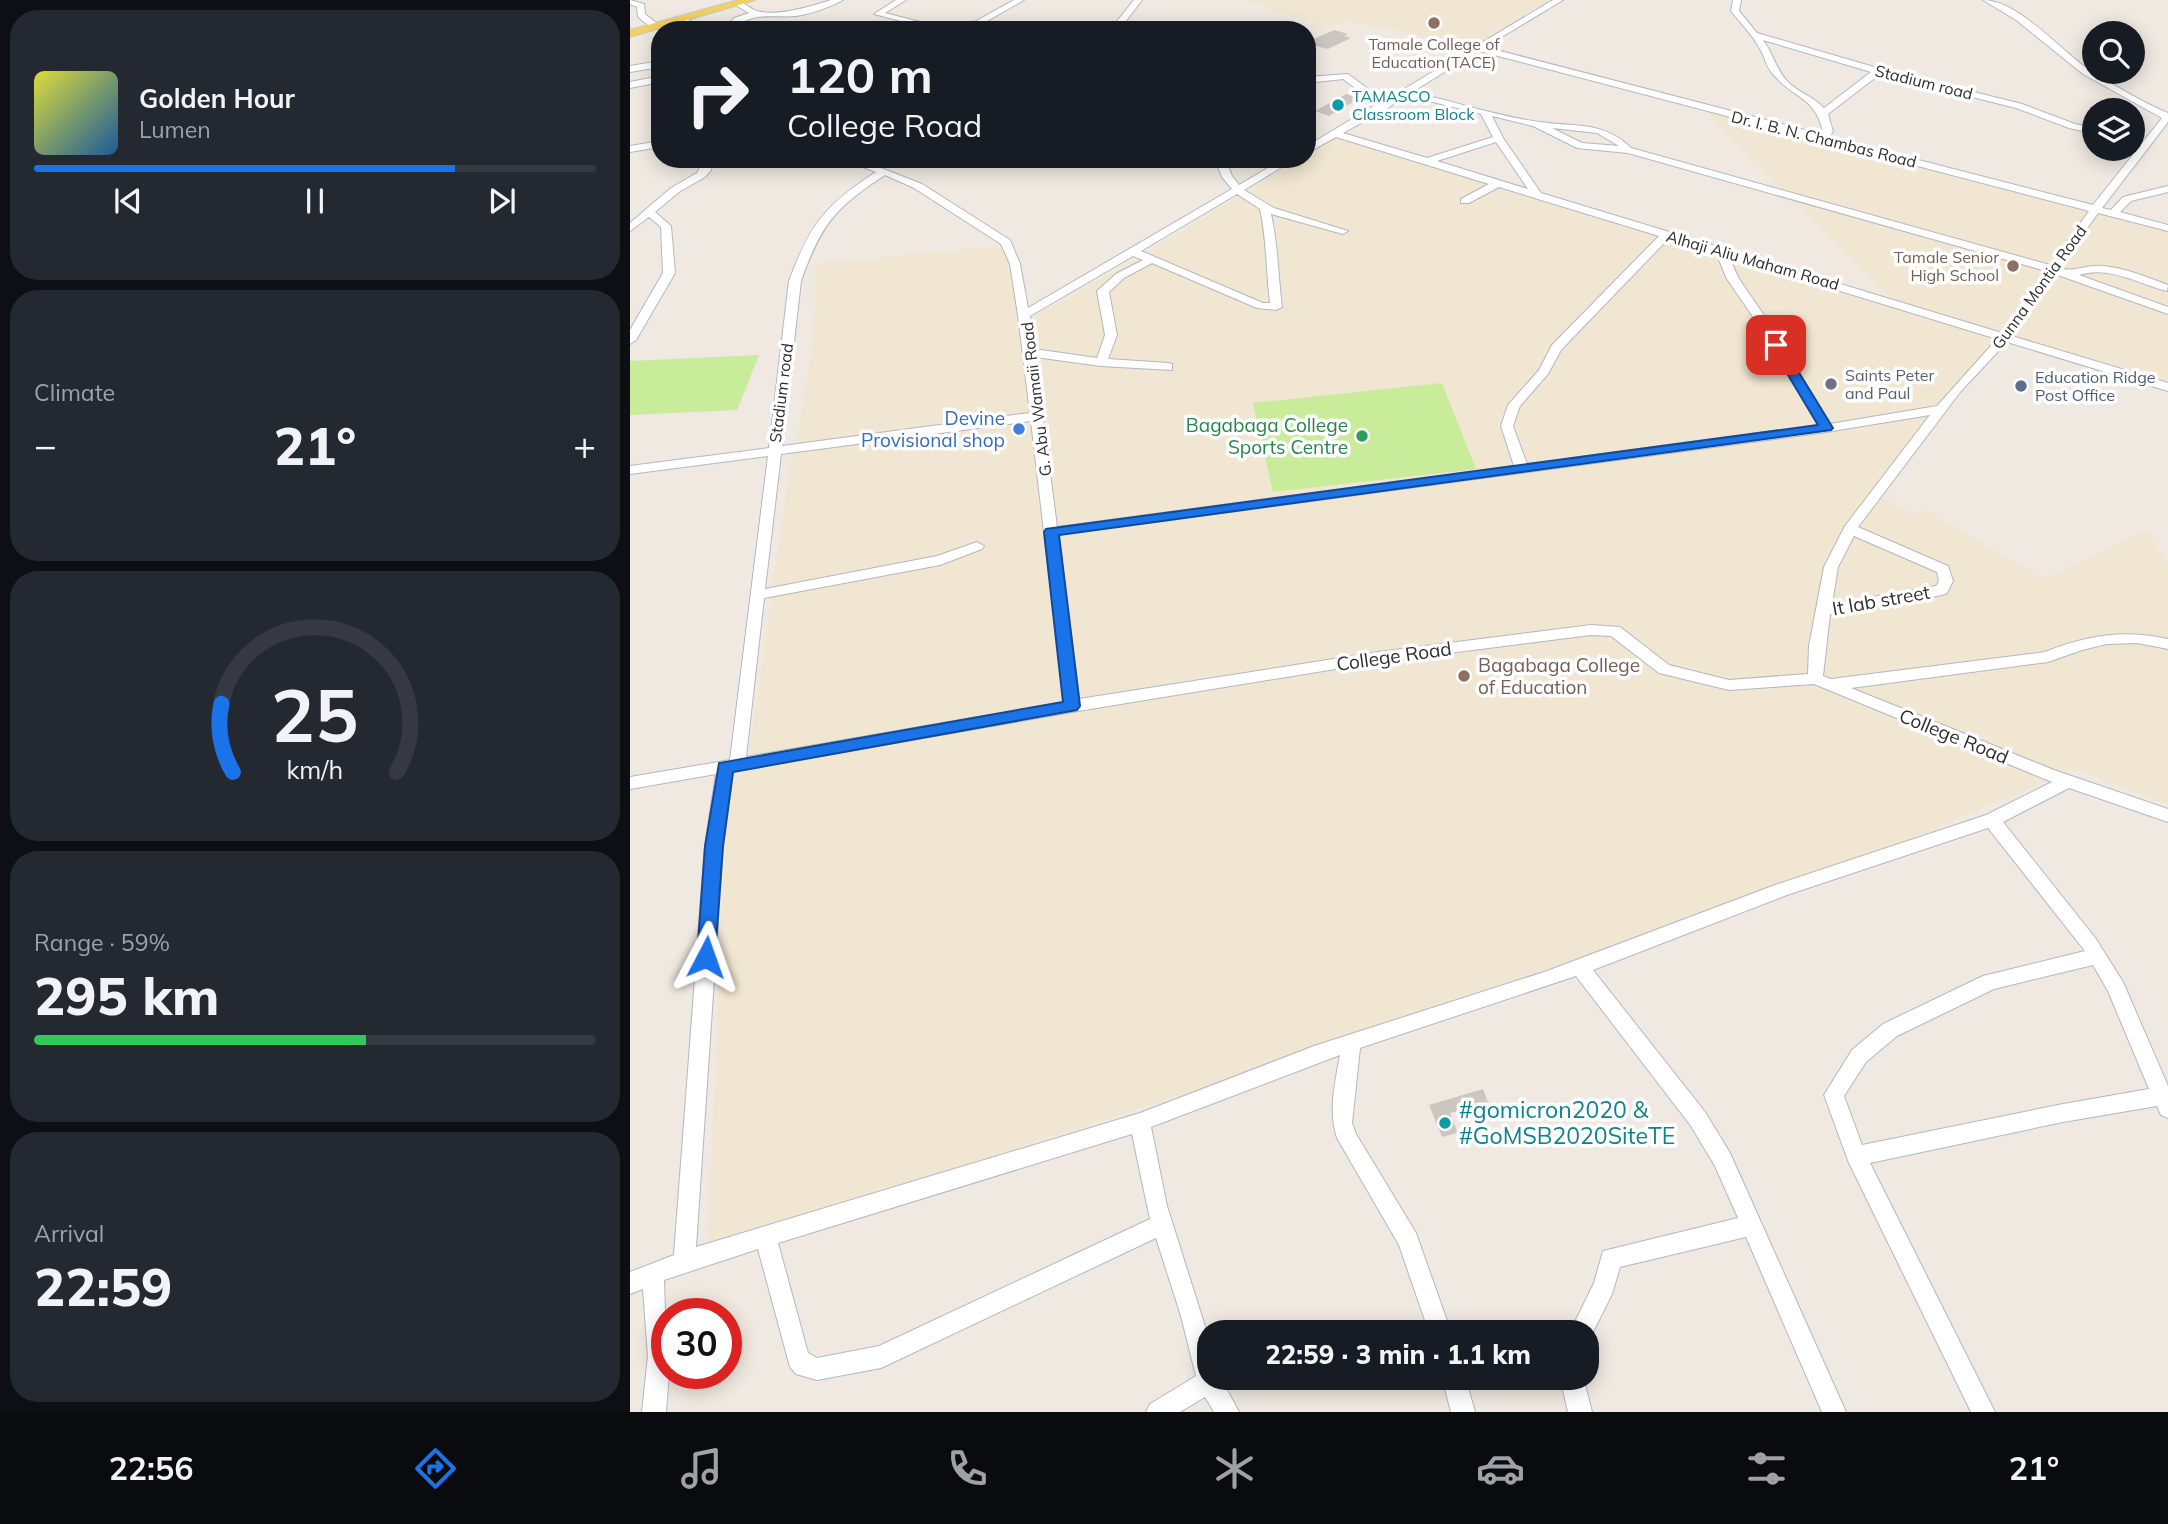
<!DOCTYPE html>
<html lang="en">
<head>
<meta charset="utf-8">
<style>
  body { margin:0; font-family:Mulish,sans-serif; background:#242831; color:#f1f3f6; height:100vh; display:flex; flex-direction:column; font-size:26px; white-space:nowrap }
  * { box-sizing:border-box; margin:0 }
  p { font-size:23px; color:#9ea1a6 }
  .icon { flex:none; width:38px; height:38px; fill:none; stroke:currentColor; stroke-width:2; stroke-linecap:round; stroke-linejoin:round }
  .map { position:relative; flex:1; overflow:hidden }
  .side { display:flex; flex-direction:column; gap:10px; padding:10px; background:#0d0f14; width:630px }
  .side>* { flex:none }
  .guide { position:absolute; left:21px; top:21px; width:665px; height:147px; border-radius:28px; box-shadow:0 4px 18px #0003; background:#171b24; color:#f1f3f6; overflow:hidden }
  .controls { position:absolute; left:1452px; top:21px; display:grid; gap:14px }
  .controls a { display:grid; place-items:center; width:63px; height:63px; border-radius:50%; background:#171b24; box-shadow:0 4px 18px #0003; font-size:35px }
  .speed { position:absolute; left:21px; top:1298px; display:flex; gap:14px; font-size:35px; font-weight:700; text-align:center }
  .speed>* { display:grid; place-content:center; width:91px; height:91px; border-radius:50%; background:#171b24; box-shadow:0 4px 18px #0003; line-height:1 }
  .speed .limit { border:10px solid #d22; background:#fff; color:#111 }
  .pin { position:absolute; display:grid; place-items:center; width:60px; height:60px; color:#fff; margin:-30px; border-radius:14px; box-shadow:0 4px 10px #0006 }
  .me { position:absolute; width:77px; margin:-38px; rotate:4deg; stroke-linejoin:round; filter:drop-shadow(0 0 5px #0008) }
  .turn { display:flex; align-items:center; gap:24px; height:147px; padding:0 21px; font-size:32px }
  .turn .icon { width:91px; height:91px; stroke-width:2.5 }
  .turn b { display:block; font-size:49px; line-height:60px }
  .big { font-size:52px; font-weight:800; line-height:1.1 }
  .side .widget { flex:1; display:flex; flex-direction:column; justify-content:center; gap:10px; min-width:0; padding:0 24px; border-radius:28px; background:#242831 }
  .side .dial { align-items:center; gap:0 }
  .dial svg { height:182px; overflow:visible; fill:none; stroke:#363941; stroke-width:7; stroke-linecap:round; text-anchor:middle }
  .dial text { fill:#f1f3f6; stroke:none }
  .song { display:flex; align-items:center; gap:21px }
  .cover { width:84px; height:84px; border-radius:10px; background:linear-gradient(135deg,hsl(60 70% 55%),hsl(210 70% 35%)) }
  .played { height:7px; border-radius:4px; background:linear-gradient(90deg,#1a73e8 75%,#363941 75%) }
  .keys { display:flex; justify-content:space-around; direction:ltr }
  .heat { display:flex; justify-content:space-between; align-items:center; font-size:38px; direction:ltr }
  .charge { height:10px; border-radius:5px; background:linear-gradient(90deg,#34c759 59%,#363941 0) }
  .trip { position:absolute; left:567px; top:1320px; width:402px; height:70px; border-radius:28px; background:#171b24; box-shadow:0 4px 18px #0003; font-weight:800; line-height:70px; text-align:center }
  .tabs { display:flex; height:112px; justify-content:space-around; align-items:center; background:#090b0e; color:#9ea1a6 }
  .tabs .icon { width:49px; height:49px }
  .tabs .on { color:#1a73e8 }
  .tabs b { font-size:32px; color:#f1f3f6 }
  main { display:flex; flex:1; min-height:0 }
  .map>svg:first-child { display:block }
  .education { fill:#f0e6d1 }
  .pitch { fill:#c9ec9a }
  .building { fill:#cbc7bf }
  .lines { fill:none; stroke-linecap:round; stroke-linejoin:round }
  .minor-casing { stroke:#b4b7c1; stroke-width:2 }
  .major-casing { stroke:#c9c9c9; stroke-width:2 }
  .minor { fill:#fff; fill-rule:evenodd }
  .major { fill:#f2d163; fill-rule:evenodd }
  .route { fill:#1a73e8; stroke:#114b97; stroke-width:2 }
  .education-dot { fill:#8d6e63; stroke:#fff; stroke-width:2.5 }
  .culture-dot { fill:#0f9aa8; stroke:#fff; stroke-width:2.5 }
  .worship-dot { fill:#6b7280; stroke:#fff; stroke-width:2.5 }
  .service-dot { fill:#5c6f8a; stroke:#fff; stroke-width:2.5 }
  .shop-dot { fill:#3f7fe0; stroke:#fff; stroke-width:2.5 }
  .leisure-dot { fill:#2e9e5b; stroke:#fff; stroke-width:2.5 }
  .labels { text-anchor:middle; stroke-width:7; stroke-linejoin:round; paint-order:stroke }
  .far-education-label { font-size:16px; fill:#785e54; stroke:#fff }
  .far-street-label { font-size:16px; fill:#2e2e2e; stroke:#fff }
  .far-culture-label { font-size:16px; fill:#0d838f; stroke:#fff; text-anchor:start }
  .far-worship-label { font-size:16px; fill:#5b616d; stroke:#fff; text-anchor:start }
  .far-service-label { font-size:16px; fill:#4e5e75; stroke:#fff; text-anchor:start }
  .shop-label { font-size:19px; fill:#366cbe; stroke:#fff; text-anchor:end }
  .leisure-label { font-size:19px; fill:#27864d; stroke:#fff; text-anchor:end }
  .street-label { font-size:19px; fill:#2e2e2e; stroke:#fff }
  .education-label { font-size:19px; fill:#785e54; stroke:#fff; text-anchor:start }
  .near-culture-label { font-size:23px; fill:#0d838f; stroke:#fff; text-anchor:start }
</style>
</head>
<body>
<main>
<section class="side">
<div class="widget">
<div class="song"><i class="cover"></i><div><b>Golden Hour</b><p>Lumen</p></div></div>
<div class="played"></div>
<div class="keys"><svg class="icon" aria-label="previous" viewBox="0 0 24 24"><path d="M18 5L8 12l10 7zM5 5v14"/></svg><svg class="icon" aria-label="pause" viewBox="0 0 24 24"><path d="M8 5v14M16 5v14"/></svg><svg class="icon" aria-label="next" viewBox="0 0 24 24"><path d="M6 5l10 7-10 7zM19 5v14"/></svg></div>
</div>
<div class="widget"><p>Climate</p>
<div class="heat"><a>−</a><b class="big">21°</b><a>+</a></div>
</div>
<div class="widget dial"><svg viewBox="0 0 100 80">
<path d="M14 69A42 42 0 1 1 86 69"/>
<path d="M14 69A42 42 0 0 1 9 39" stroke="#1a73e8"/>
<text x="50" y="56" font-size="32" font-weight="700">25</text>
<text x="50" y="72" font-size="11">km/h</text>
</svg></div>
<div class="widget"><p>Range · 59%</p><b class="big">295 km</b><div class="charge"></div></div>
<div class="widget"><p>Arrival</p><b class="big">22:59</b></div>
</section>
<div class="map">
<svg width="1538" height="1412" viewBox="0 0 1538 1412">
  <rect width="100%" height="100%" fill="#efe9e1"/>
  <!-- education -->
  <path class="education" d="M614,0H923L907,9L890,13L895,15L852,45L824,44L746,25L725,23L717,19L694,31L680,27L684,22Z
    M1074,110L1538,231V384L1263,300Z
    M705,138H717L1368,336L1244,493L1286,515L1294,509L1414,579L1518,530L1538,567V805L1444,769L1164,888L833,1003L77,1249L98,791L117,768L161,458L167,438L184,336L186,264L375,246L395,321L510,257L669,159H677V154Z"/>
  <!-- pitch -->
  <path class="pitch" d="M129,355L107,410L0,415V361Z
    M812,383L846,469L643,492L623,403Z"/>
  <!-- building -->
  <path class="building" d="M704,30L718,34L714,36L721,38L698,49L677,44V42Z
    M716,94L730,98L699,116L685,111Z
    M853,1089L858,1102L820,1113L828,1133L812,1137L799,1105Z"/>
  <g class="lines">
    <defs>
      <path id="minor" d="M0,0L14,4L15,14L29,25V29H23L8,17L7,7L0,4Z
        M201,0H213C201,7 180,14 166,16C144,18 119,11 104,30H95L104,18L119,13L107,6V2C116,2 119,9 127,11C147,17 182,6 201,0Z
        M266,0H276L255,13L321,30H305L244,14Z
        M384,0H394L341,30H330Z
        M504,0H512L489,30H480Z
        M923,0H933L855,47L1190,134L1193,131C1184,95 1163,99 1142,73C1136,66 1135,57 1130,49C1123,35 1111,24 1101,11L1103,0H1111L1109,11L1127,33L1251,69L1392,104L1445,124L1465,128V134L1439,128L1386,108L1250,74L1198,114L1203,132L1199,137L1463,205L1532,118L1453,74L1386,20L1353,0C1389,0 1431,52 1461,71C1485,86 1512,102 1538,113V122L1472,208L1481,210L1493,197L1538,186V192L1501,201L1490,212L1538,225V231L1468,213L1429,268C1443,273 1457,264 1473,266C1495,268 1517,277 1538,285L1537,291C1509,284 1478,265 1449,275L1538,307V314L1425,274L1382,336L1538,383V391L1377,342L1331,391L1228,527L1318,566L1323,581L1317,593L1312,595L1200,614L1193,676L1201,679L1415,652C1456,635 1495,629 1538,639V649L1507,643L1477,644L1452,650L1418,662L1221,688L1424,770L1538,809V822L1439,788L1373,822L1466,939L1493,982L1538,1086V1118L1531,1115L1527,1106L1433,1122L1240,1163L1365,1412H1341L1219,1163L1194,1095L1222,1050L1253,1024L1353,976L1455,951L1358,828L1157,895L963,970L1075,1112L1100,1153L1216,1412H1192L1116,1237L990,1267L982,1294L959,1340L957,1332H940L964,1283L973,1251L1108,1218L1085,1166L1061,1126L946,976L730,1048L722,1123L726,1134L786,1233L821,1332H799L769,1245L707,1138C698,1111 705,1083 710,1055L521,1127L537,1206L579,1339V1377H590L609,1412H584L575,1397L550,1412H516L520,1404L566,1376L551,1316L526,1238L251,1368L187,1380L166,1374L160,1367L128,1249L34,1280L37,1374H39L36,1412H12L18,1356L13,1289L0,1294V1272L44,1255L75,846L86,774L0,789V777L100,760L138,456L0,474V466L139,448L159,281C180,224 195,205 246,172L212,159H228L292,184L380,240L390,264L398,308L602,189L592,177L585,159H595L602,176L609,185L653,159H665L614,190L644,208L718,231L713,234L641,214C648,245 648,276 652,307L646,310L627,308L522,263L494,278L479,292L487,335L478,359L538,363L542,364V370L471,366L405,357L427,527L884,466L871,426L878,405L909,370L922,345L1029,236L869,187L839,203H831V199L859,184L706,137L677,153V146L747,104L713,79L677,83V77L718,74L754,101ZM1133,40L1241,72L1194,108C1183,96 1169,93 1158,82C1146,70 1143,53 1133,40ZM849,51L1459,211L1420,265L1001,148C974,121 944,127 910,122C870,117 822,101 782,92ZM775,95L851,114L863,137L797,158L713,133L758,108ZM862,116L903,126L947,148L998,153L1416,271L1372,333L911,193L873,138ZM922,128L967,133L989,146L952,143ZM866,142L898,189L807,161ZM255,175L284,188L371,244L380,264L388,315L400,413L152,446L171,281C191,224 205,208 255,175ZM607,194L630,209C637,240 636,271 640,303H633L511,251ZM1039,238L1086,253L1097,279L1128,324L1188,425L897,464L883,426L890,406L918,374L931,350ZM503,256L513,260L486,274L467,291L475,335L467,358L404,349L400,316ZM1099,257L1367,339L1307,406L1200,424L1140,324L1109,279ZM1300,415L1215,526L1194,567L1179,646L1178,674L1099,680L1039,665L990,627L961,625L748,652L449,699L428,535L1196,432ZM401,421L434,702L116,757L134,598L310,565L352,549L354,546L347,542L307,556L135,589L151,454ZM1224,536L1307,572L1309,581L1306,586L1202,604L1208,567ZM961,635L981,636L1029,673L1099,690L1184,684L1422,782L1356,815L1145,885L917,971L684,1046L510,1113L66,1247L93,846L103,771L442,712L748,662ZM1463,965L1478,991L1519,1089L1433,1104L1232,1145L1214,1096L1236,1062L1267,1036L1364,989ZM502,1134L520,1219L249,1346L187,1358L178,1353L148,1243Z
        M50,18H56L73,30H63L50,22Z
        M30,61V67L0,72V66Z
        M30,76V82L0,88V82Z
        M30,141V147L0,152V146Z
        M74,159H84L81,170L75,177L49,192L25,212L41,226L45,273L6,340L0,344V330L33,273L31,227L19,217L0,231V223L41,188L67,173Z
        M812,1377H835L845,1412H821Z
        M930,1377H953L962,1412H938Z"/>
      <path id="major" d="M108,0H125L0,37V30Z"/>
    </defs>
    <!-- minor casing -->
    <use href="#minor" class="minor-casing"/>
    <!-- major casing -->
    <use href="#major" class="major-casing"/>
    <!-- minor -->
    <use href="#minor" class="minor"/>
    <!-- major -->
    <use href="#major" class="major"/>
  </g>
  <!-- route -->
  <path class="route" d="M1146,341L1152,345L1203,428L1201,430L429,535L450,706L447,710L103,772L93,846L85,957L83,962L76,965L69,962L67,957L75,846L89,763L433,702L414,532L416,529L1188,425L1140,345Z"/>
  <!-- markers -->
  <g class="education-dot">
    <circle cx="804" cy="23" r="7"/>
    <circle cx="1383" cy="266" r="7"/>
    <circle cx="834" cy="676" r="7"/>
  </g>
  <g class="culture-dot">
    <circle cx="708" cy="105" r="7"/>
    <circle cx="815" cy="1123" r="7"/>
  </g>
  <circle class="worship-dot" cx="1201" cy="384" r="7"/>
  <circle class="service-dot" cx="1391" cy="386" r="7"/>
  <circle class="shop-dot" cx="389" cy="429" r="7"/>
  <circle class="leisure-dot" cx="732" cy="436" r="7"/>
  <g class="labels">
    <!-- far-education labels -->
    <g class="far-education-label">
      <text x="804" y="50">Tamale College of<tspan x="804" dy="18">Education(TACE)</tspan></text>
      <text x="1369" y="263" text-anchor="end">Tamale Senior<tspan x="1369" dy="18">High School</tspan></text>
    </g>
    <!-- far-street labels -->
    <g class="far-street-label">
      <text transform="translate(1294 82) rotate(14)" y="6">Stadium road</text>
      <text transform="translate(1194 139) rotate(14)" y="6">Dr. I. B. N. Chambas Road</text>
      <text transform="translate(1123 260) rotate(16)" y="6">Alhaji Aliu Maham Road</text>
      <text transform="translate(1409 287) rotate(-54)" y="6">Gunna Montia Road</text>
      <text transform="translate(151 393) rotate(-83)" y="6">Stadium road</text>
      <text transform="translate(406 399) rotate(-97)" y="6">G. Abu Wamaii Road</text>
    </g>
    <!-- far-culture labels -->
    <g class="far-culture-label">
      <text x="722" y="102">TAMASCO<tspan x="722" dy="18">Classroom Block</tspan></text>
    </g>
    <!-- far-worship labels -->
    <g class="far-worship-label">
      <text x="1215" y="381">Saints Peter<tspan x="1215" dy="18">and Paul</tspan></text>
    </g>
    <!-- far-service labels -->
    <g class="far-service-label">
      <text x="1405" y="383">Education Ridge<tspan x="1405" dy="18">Post Office</tspan></text>
    </g>
    <!-- shop labels -->
    <g class="shop-label">
      <text x="375" y="425">Devine<tspan x="375" dy="22">Provisional shop</tspan></text>
    </g>
    <!-- leisure labels -->
    <g class="leisure-label">
      <text x="718" y="432">Bagabaga College<tspan x="718" dy="22">Sports Centre</tspan></text>
    </g>
    <!-- street labels -->
    <g class="street-label">
      <text transform="translate(1251 600) rotate(-10)" y="7">It lab street</text>
      <text transform="translate(764 656) rotate(-8)" y="7">College Road</text>
      <text transform="translate(1324 736) rotate(22)" y="7">College Road</text>
    </g>
    <!-- education labels -->
    <g class="education-label">
      <text x="848" y="672">Bagabaga College<tspan x="848" dy="22">of Education</tspan></text>
    </g>
    <!-- near-culture labels -->
    <g class="near-culture-label">
      <text x="829" y="1118">#gomicron2020 &amp;<tspan x="829" dy="26">#GoMSB2020SiteTE</tspan></text>
    </g>
  </g>
</svg>
<div class="controls">
<a><svg class="icon" aria-label="search" viewBox="0 0 24 24"><circle cx="10" cy="10" r="6"/><path d="M15 15l6 6"/></svg></a>
<a><svg class="icon" aria-label="layers" viewBox="0 0 24 24"><path d="M12 4l9 5-9 5-9-5zM3 14l9 5 9-5"/></svg></a>
</div>
<div class="speed"><div class="limit">30</div></div>
<div class="pin" style="left:1146px;top:345px;background:#d93025"><svg class="icon" aria-label="arrive" viewBox="0 0 24 24"><path d="M6 21V4h12l-3 4 3 4H6"/></svg></div>
<svg class="me" style="left:76px;top:957px" viewBox="-20 -20 40 40"><path d="M0-17L14 15 0 8-14 15z" fill="#1a73e8" stroke="#fff" stroke-width="4"/></svg>
<div class="trip">22:59 · 3 min · 1.1 km</div>
<div class="guide">
<div class="turn"><svg class="icon" aria-label="right" viewBox="0 0 24 24"><path d="M7 20v-9h11M14 6l5 5-5 5"/></svg><div><b>120 m</b>College Road</div></div>
</div>
</div>
</main>
<nav class="tabs">
<b>22:56</b>
<svg class="icon on" aria-label="directions" viewBox="0 0 24 24"><path d="M12 3l9 9-9 9-9-9zM9 14v-3h6M13 9l2 2-2 2"/></svg>
<svg class="icon" aria-label="music" viewBox="0 0 24 24"><path d="M9 18V5l10-2v13"/><circle cx="6" cy="18" r="3"/><circle cx="16" cy="16" r="3"/></svg>
<svg class="icon" aria-label="phone" viewBox="0 0 24 24"><path d="M5 4h4l2 5-3 2q2 4 5 5l2-3 5 2v4C11 20 4 13 5 4z"/></svg>
<svg class="icon" aria-label="climate" viewBox="0 0 24 24"><path d="M12 3v18M4 7l16 10M4 17L20 7"/></svg>
<svg class="icon" aria-label="car" viewBox="0 0 24 24"><path d="M5 17H2v-5l4-1 3-4h7l3 4 3 1v5h-3M9 17h6M6 11h13"/><circle cx="7" cy="17" r="2"/><circle cx="17" cy="17" r="2"/></svg>
<svg class="icon" aria-label="filters" viewBox="0 0 24 24"><path d="M4 7h16M4 17h16"/><circle cx="9" cy="7" r="2"/><circle cx="15" cy="17" r="2"/></svg>
<b>21°</b>
</nav>
</body>
</html>
